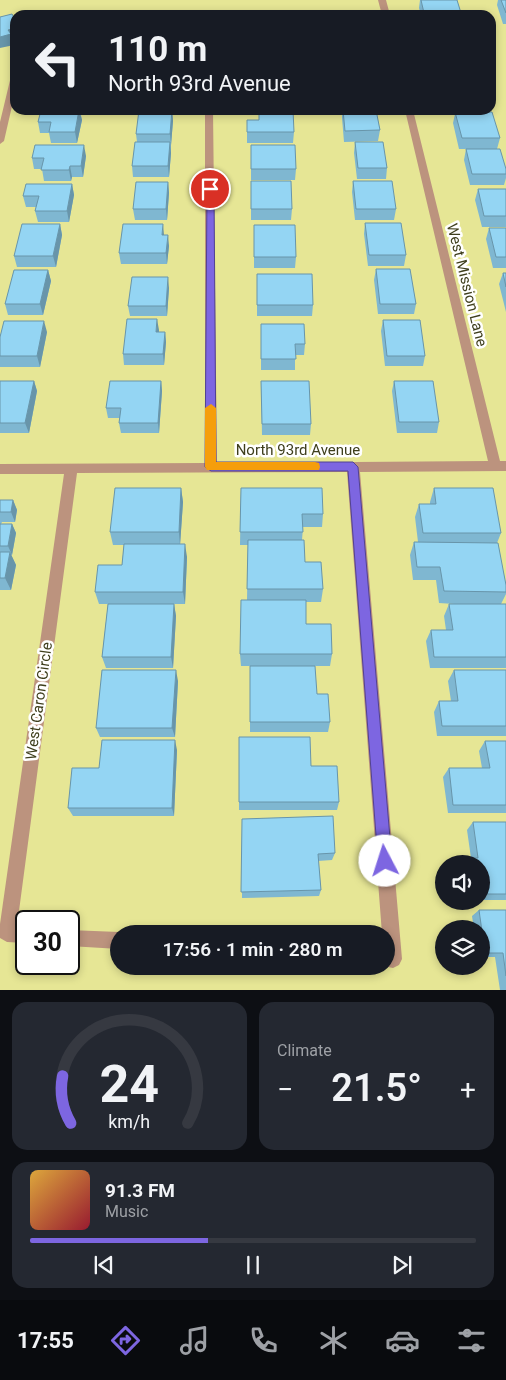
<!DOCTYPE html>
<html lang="en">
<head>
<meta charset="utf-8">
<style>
  body { margin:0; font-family:Roboto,sans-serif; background:#242831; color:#f1f3f6; height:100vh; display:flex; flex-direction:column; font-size:19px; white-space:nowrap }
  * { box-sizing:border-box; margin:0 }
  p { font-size:16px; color:#9ea1a6 }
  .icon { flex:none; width:28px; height:28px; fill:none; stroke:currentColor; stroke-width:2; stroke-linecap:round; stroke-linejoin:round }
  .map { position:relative; height:990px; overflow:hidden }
  .panel { display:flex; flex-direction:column; gap:12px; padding:12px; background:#0d0f14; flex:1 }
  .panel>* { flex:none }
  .top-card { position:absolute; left:10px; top:10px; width:486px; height:105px; border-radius:15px; box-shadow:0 2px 8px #0003; background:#171b24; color:#f1f3f6; overflow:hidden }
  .controls { position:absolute; left:435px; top:855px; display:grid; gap:10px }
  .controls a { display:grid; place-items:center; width:55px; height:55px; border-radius:50%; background:#171b24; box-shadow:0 2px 8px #0003; font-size:25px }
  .speed { position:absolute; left:15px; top:910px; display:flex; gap:10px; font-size:25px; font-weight:700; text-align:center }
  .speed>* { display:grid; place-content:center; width:65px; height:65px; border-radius:50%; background:#171b24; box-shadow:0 2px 8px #0003; line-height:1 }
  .speed .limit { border:2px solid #111; border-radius:8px; background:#fff; color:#111 }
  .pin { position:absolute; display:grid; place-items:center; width:42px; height:42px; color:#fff; margin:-21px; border:2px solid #fff; border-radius:50%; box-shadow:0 1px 5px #0007 }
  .me { position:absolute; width:55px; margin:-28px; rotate:355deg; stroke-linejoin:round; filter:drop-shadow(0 0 4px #0008) }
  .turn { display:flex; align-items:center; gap:18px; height:105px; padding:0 15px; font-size:22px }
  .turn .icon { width:65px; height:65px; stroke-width:2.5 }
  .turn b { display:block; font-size:35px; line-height:42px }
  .big { font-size:38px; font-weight:600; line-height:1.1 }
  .panel .tile { flex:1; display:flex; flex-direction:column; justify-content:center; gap:8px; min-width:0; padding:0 18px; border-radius:15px; background:#242831 }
  .panel .dial { align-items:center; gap:0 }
  .dial svg { height:130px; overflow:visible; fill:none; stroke:#363941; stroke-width:7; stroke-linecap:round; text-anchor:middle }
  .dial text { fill:#f1f3f6; stroke:none }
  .song { display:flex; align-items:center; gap:15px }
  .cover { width:60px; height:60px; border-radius:8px; background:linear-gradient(135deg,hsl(40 70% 55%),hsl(350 70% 35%)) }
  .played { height:5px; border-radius:2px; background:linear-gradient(90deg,#7d66e1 40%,#363941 40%) }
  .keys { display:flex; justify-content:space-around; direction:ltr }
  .heat { display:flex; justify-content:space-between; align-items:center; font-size:28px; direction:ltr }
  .panel .tiles { flex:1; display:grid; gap:12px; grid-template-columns:1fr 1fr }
  .tile:last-child { grid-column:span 2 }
  .trip { position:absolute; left:110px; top:925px; width:285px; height:50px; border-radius:25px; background:#171b24; box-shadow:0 2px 8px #0003; font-weight:600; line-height:50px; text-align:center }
  .tabs { display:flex; height:80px; justify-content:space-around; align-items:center; background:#090b0e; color:#9ea1a6 }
  .tabs .icon { width:35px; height:35px }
  .tabs .active { color:#7d66e1 }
  .tabs b { font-size:22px; color:#f1f3f6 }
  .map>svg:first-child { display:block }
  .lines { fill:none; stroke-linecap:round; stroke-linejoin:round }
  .minor { fill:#bc937e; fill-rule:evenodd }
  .wall { fill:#7fb7d1 }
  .shaded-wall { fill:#6895aa }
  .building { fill:#94d5f3; stroke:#6895aa }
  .route { fill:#7d66e1; stroke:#514292 }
  .slow { fill:#f59e0b }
  .labels { text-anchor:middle; stroke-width:5; stroke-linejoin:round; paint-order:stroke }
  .street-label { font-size:15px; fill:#3e3e1c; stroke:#fff }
</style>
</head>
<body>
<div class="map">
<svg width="506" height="990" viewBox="0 0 506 990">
  <rect width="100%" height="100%" fill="#e6e695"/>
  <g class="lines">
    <!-- minor -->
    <path class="minor" d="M378,0H386L390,15H382Z
      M12,72H15V93L4,141L0,144V122Z
      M205,110H213L217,463L488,461L405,110H413L500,461H506V471L360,472L402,959L399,965L393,968L383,966H386V934H382L347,472L77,473L17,926L26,927V943L7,942L0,938V924L64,474H0V464L205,463Z
      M69,930L119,932L122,934H119V949L69,946Z"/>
  </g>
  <!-- wall -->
  <path class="wall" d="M420,0H457L461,13V15H421L419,8Z
    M498,0H506V24H503L497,5Z
    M41,110H80L82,120L77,143H51L49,133H40L38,122Z
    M172,110L173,121L171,145V153L169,177H133L132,166L137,142L136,134Z
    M342,110H376L380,130L378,141L344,142L342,118Z
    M447,110H486V112L500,138L497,149L506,169V178L504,185H470L464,160L466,149H459L453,123L455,114H448Z
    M247,120H259L294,132L293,143H247Z
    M355,142L387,168L386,179H357L354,153Z
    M251,145L296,169L295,180H251Z
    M86,156L83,177H72L71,181H44L42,169H34L32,158Z
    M251,181L292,209L291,220H251Z
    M353,181L396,209L394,220H355L352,192Z
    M168,182L169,193L167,220H135L133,209Z
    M72,184L74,195L69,222H38L35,211L36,207H26L23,196Z
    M478,189H506V227H482L475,200Z
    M365,223L406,255L404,266H368L364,234Z
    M60,224L62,235L56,267H17L14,256Z
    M254,225L296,257L295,268H254Z
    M489,228H506V268H493L486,239Z
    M164,235L169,246L167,264H121L119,253Z
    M376,269L416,304L414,314H378L374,280Z
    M48,270L51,281L43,315H8L5,304Z
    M503,273H506V312L499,284Z
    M257,274L313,305L312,316H257Z
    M169,288L167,316H130L128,306Z
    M383,320L425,356L423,366H385L381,331Z
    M261,324L305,344L304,355H295V370H261Z
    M159,330V332H165L166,342L164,365H124L123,354Z
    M47,332L40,367H0V337Z
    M0,381H34L37,391L29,433H0Z
    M161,381L162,391L159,433H121L119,423L120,418H108L106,408Z
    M261,381L311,424L310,435H262Z
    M394,381L439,422L437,433H397L392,391Z
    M181,488L183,502L180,544L187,557L185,604H174L176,616L173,668H106L102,657L108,604H99L95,592L122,565L124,545H113L110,532Z
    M241,488L323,514L322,527H303L302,540L305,562L323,589L321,602H306V624L332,654L330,666H241L240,654L247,600L248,545H240Z
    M434,488L501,533L497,543L506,585V594L501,604H506V668H430L426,641L431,630H446L444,616L449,604H454L439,603L436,580H413L410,555L414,542H418L415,517L419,504H430V502Z
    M0,500H13L17,510L15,522H2L1,524H12L16,533L12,555H11L16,565L11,590H0Z
    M250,666L330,722L328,732H250Z
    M454,670H506V736H437L434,712L439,701H451L448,681Z
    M178,681L175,737H100L96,728Z
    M485,741H506V813H448L443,777L449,768H482L479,751Z
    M177,750L174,816H73L68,808L99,768Z
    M239,802H339L337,810H239Z
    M242,819L335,853L332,860L318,861L321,890L319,896L242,898Z
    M473,822H506V900H481V864H460L465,858H471L467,830Z
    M479,910H506V990H500L495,957H481V929H474L472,916Z"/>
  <!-- shaded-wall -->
  <path class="shaded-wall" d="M15,28V39L13,40L14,45L0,48V37L8,30Z
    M79,110L82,120L77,143L75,132Z
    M172,110L173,121L171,145L170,134Z
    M170,142L171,153L169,177L168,166Z
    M84,145L86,156L83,177L81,166Z
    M70,166L72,177L71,181L69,170Z
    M168,182L169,193L167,220L166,209Z
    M72,184L74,195L69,222L67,211Z
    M60,224L62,235L56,267L53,256Z
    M163,224L164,235L163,246L162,235Z
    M168,235L169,246L167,264L166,253Z
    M48,270L51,281L43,315L40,304Z
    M168,277L169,288L167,316L166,306Z
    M157,319L159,330L158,342L156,332Z
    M44,321L47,332L40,367L37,356Z
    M165,332L166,342L164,365L163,354Z
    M34,381L37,391L29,433L25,423Z
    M161,381L162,391L159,433L158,423Z
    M181,488L183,502L180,546L179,532Z
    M13,500L17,510L15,522L11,512Z
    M12,524L16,533L12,555L8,546Z
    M185,544L187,557L185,604L183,592Z
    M10,552L16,565L11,590L5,578Z
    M174,604L176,616L173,668L171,657Z
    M176,670L178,681L175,737L172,728Z
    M175,740L177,750L174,816L172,808Z"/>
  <!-- building -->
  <path class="building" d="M421,0H457L461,13H424Z
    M501,0H506V13Z
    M12,14L15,19V28L8,30L11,34L0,37V17Z
    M41,110H79L75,132H49L51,122H38Z
    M139,110H172L170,134H136Z
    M259,110H293L294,132H247V120H259Z
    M343,110H376L380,130L345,131Z
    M455,112H492L500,138H462Z
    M135,142H170L168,166H132Z
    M355,142H383L387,168H358Z
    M35,145H84L81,166H70L69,170H41L44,158H32Z
    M251,145H295L296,169H251Z
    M466,149H500L506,169V174H472Z
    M251,181H291L292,209H251Z
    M353,181H392L396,209H356Z
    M136,182H168L166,209H133Z
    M26,184H72L67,211H35L39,196H23Z
    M478,189H506V216H484Z
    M365,223H401L406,255H369Z
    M22,224H60L53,256H14Z
    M123,224H163L162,235H168L166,253H119Z
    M254,225H295L296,257H254Z
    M489,228H506V257H496Z
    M376,269H410L416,304H380Z
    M14,270H48L40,304H5Z
    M503,273H506V287Z
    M257,274H312L313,305H257Z
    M132,277H168L166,306H128Z
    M127,319H157L156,332H165L163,354H123Z
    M383,320H420L425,356H387Z
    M4,321H44L37,356H0V337Z
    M261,324H304L305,344H295L296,359H261Z
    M0,381H34L25,423H0Z
    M110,381H161L158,423H119L121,408H106Z
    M261,381H309L311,424H262Z
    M394,381H433L439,422H399Z
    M115,488H181L179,532H110Z
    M241,488H322L323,514H302L303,532H240Z
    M434,488H493L501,533H423L419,504H436Z
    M0,500H13L11,512H0Z
    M0,524H12L8,546H0Z
    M248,540H304L305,562H321L323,589H247Z
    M414,542L498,543L506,585V592L444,591L440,567H417Z
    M124,544H185L183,592H95L98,565H122Z
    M0,552H10L5,578H0Z
    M241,600H306V624H331L332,654H240Z
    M108,604H174L171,657H102Z
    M449,604H506V657H434L431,630H453Z
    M250,666H315L317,694H328L330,722H250Z
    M102,670H176L172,728H96Z
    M454,670H506V726H442L439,701H458Z
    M239,737H310L311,766H337L339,802H239Z
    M102,740H175L172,808H68L72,768H99Z
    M485,741H506V805H453L449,768H490Z
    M333,816L335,853L318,854L321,890L241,892L242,819Z
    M473,822H506V894H481V864H466L465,858H478Z
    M479,910H506V976L503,953H485Z"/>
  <!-- route -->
  <path class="route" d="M207,187L214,189L216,462H353L358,467L392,861L390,866L385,868L380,866L378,861L348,471H211L205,467Z"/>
  <!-- slow -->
  <path class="slow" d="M211,404L216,408V462H315L319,463L320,467L319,470H207L205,467V408Z"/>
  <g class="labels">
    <!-- street labels -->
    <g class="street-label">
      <text transform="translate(467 285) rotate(76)" y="5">West Mission Lane</text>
      <text x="298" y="455">North 93rd Avenue</text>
      <text transform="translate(39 701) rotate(-82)" y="5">West Caron Circle</text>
    </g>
  </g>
</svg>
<div class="controls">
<a><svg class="icon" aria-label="sound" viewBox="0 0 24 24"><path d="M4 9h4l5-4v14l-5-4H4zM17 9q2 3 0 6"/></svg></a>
<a><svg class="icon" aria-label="layers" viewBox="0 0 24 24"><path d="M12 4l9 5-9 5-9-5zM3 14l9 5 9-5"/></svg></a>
</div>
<div class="speed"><div class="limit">30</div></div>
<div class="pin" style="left:210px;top:189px;background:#d93025"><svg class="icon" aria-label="arrive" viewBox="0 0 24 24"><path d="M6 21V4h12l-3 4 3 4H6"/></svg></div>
<svg class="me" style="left:385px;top:861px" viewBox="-20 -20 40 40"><circle r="19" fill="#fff"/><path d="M0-13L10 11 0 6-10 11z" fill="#7d66e1"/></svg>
<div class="trip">17:56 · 1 min · 280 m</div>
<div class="top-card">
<div class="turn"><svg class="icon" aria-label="left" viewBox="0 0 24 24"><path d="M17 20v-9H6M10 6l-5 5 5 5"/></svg><div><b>110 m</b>North 93rd Avenue</div></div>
</div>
</div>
<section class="panel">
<div class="tiles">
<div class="tile dial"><svg viewBox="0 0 100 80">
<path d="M14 69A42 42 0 1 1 86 69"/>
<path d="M14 69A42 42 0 0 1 9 40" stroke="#7d66e1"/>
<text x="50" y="56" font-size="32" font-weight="700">24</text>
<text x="50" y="72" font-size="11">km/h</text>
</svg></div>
<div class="tile"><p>Climate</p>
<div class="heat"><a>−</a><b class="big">21.5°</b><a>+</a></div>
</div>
<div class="tile">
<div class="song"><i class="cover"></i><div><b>91.3 FM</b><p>Music</p></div></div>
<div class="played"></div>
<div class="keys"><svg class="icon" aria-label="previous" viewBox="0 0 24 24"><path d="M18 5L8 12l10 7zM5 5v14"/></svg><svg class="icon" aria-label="pause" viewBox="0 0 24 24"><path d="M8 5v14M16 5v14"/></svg><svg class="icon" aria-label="next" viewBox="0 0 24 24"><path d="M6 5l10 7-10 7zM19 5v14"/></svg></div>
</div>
</div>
</section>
<nav class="tabs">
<b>17:55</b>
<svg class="icon active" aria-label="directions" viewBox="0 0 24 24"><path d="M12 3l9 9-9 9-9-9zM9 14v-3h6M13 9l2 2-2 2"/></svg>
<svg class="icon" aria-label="music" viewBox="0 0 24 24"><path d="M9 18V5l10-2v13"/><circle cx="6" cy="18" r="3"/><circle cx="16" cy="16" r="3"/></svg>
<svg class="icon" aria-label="phone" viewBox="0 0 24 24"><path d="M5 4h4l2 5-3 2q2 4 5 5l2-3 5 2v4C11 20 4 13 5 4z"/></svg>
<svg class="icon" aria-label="climate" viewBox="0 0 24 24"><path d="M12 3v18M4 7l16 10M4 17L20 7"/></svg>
<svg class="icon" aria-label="car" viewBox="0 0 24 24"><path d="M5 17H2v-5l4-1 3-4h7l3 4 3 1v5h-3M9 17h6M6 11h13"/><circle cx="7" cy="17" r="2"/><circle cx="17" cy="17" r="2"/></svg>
<svg class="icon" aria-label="filters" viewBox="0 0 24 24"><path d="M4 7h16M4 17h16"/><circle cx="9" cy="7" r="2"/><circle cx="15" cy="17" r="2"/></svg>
</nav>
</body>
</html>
